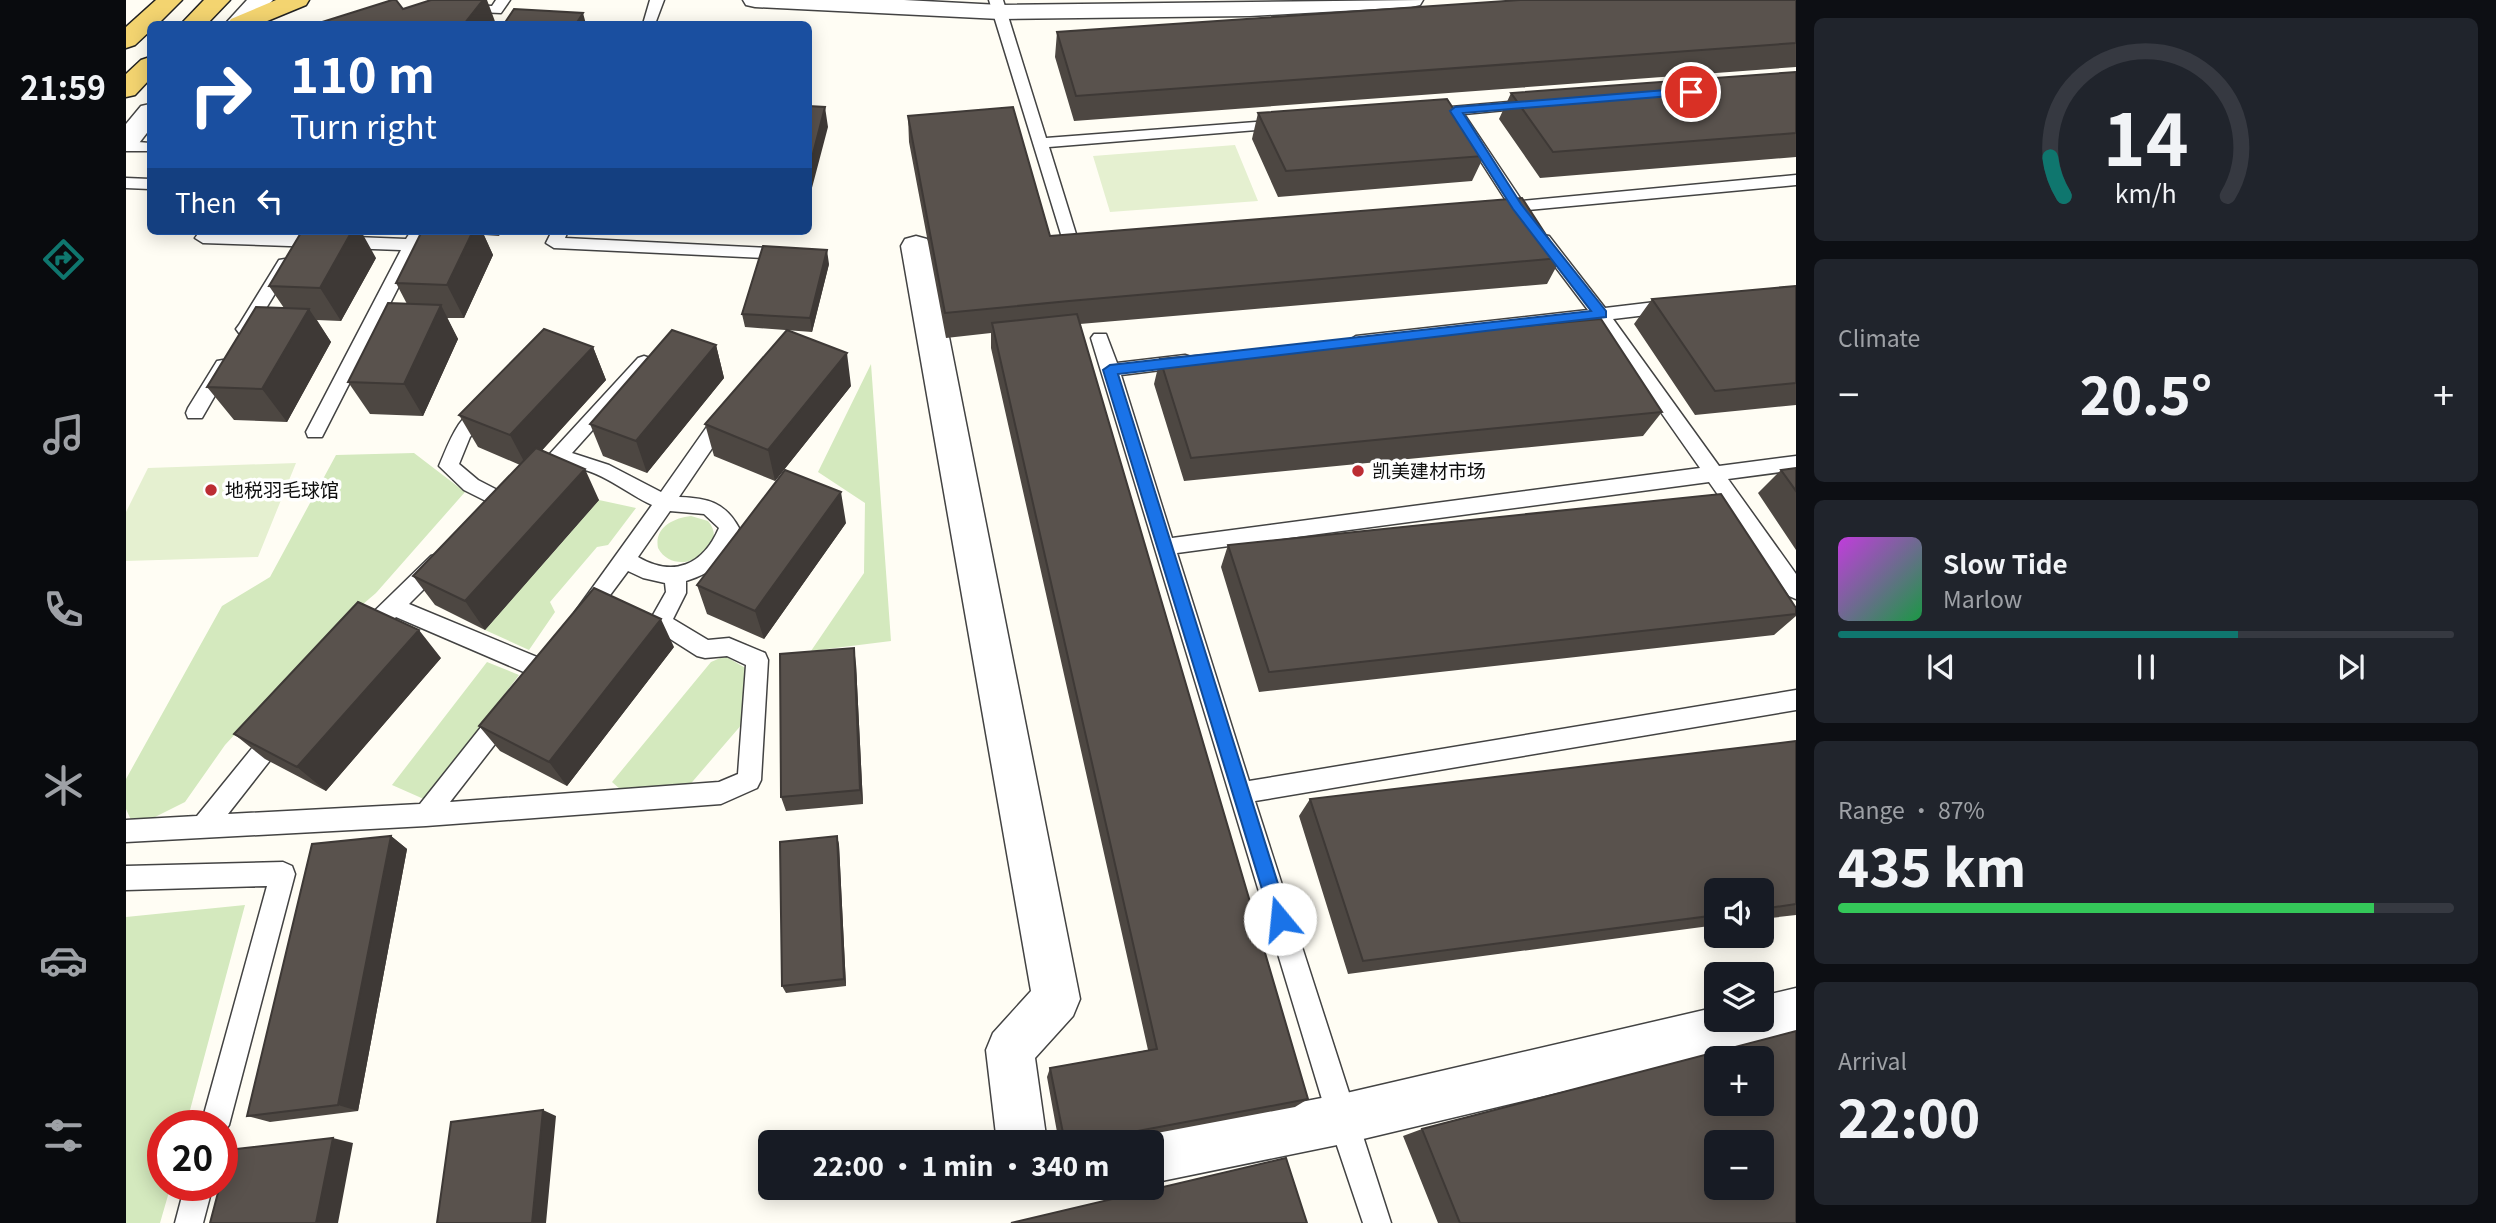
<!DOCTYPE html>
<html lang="en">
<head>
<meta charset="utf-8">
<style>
  body { margin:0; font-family:Georgia,"Noto Sans SC",serif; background:#20242c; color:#f1f3f6; height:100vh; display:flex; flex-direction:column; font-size:26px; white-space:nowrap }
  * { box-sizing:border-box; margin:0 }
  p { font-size:23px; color:#9ea1a6 }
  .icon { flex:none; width:38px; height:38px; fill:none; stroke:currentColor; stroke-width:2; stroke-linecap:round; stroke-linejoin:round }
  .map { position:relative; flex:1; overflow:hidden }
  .sheet { display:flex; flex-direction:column; gap:18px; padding:18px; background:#0d0f14; width:700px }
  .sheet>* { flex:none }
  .banner { position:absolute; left:21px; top:21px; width:665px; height:214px; border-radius:10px; box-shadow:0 4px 18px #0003; background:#1a4fa0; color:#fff; overflow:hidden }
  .fabs { position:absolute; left:1578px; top:878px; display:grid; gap:14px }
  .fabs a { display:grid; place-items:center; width:70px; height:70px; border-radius:10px; background:#171b24; box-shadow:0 4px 18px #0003; font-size:35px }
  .speed { position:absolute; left:21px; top:1110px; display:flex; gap:14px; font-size:35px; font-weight:700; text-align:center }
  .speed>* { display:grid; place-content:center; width:91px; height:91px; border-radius:50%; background:#171b24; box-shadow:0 4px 18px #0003; line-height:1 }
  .speed .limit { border:10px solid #d22; background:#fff; color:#111 }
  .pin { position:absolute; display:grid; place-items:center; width:60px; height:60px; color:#fff; margin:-30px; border:4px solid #fff; border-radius:50%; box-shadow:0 2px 7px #0007 }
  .me { position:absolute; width:77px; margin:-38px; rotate:343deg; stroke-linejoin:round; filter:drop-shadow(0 0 5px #0008) }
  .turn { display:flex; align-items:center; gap:24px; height:147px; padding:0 28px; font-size:32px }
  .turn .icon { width:91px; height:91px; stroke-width:2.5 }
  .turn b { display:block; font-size:49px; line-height:60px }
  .then { display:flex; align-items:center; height:66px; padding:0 28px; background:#0003; gap:14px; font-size:26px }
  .big { font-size:52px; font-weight:800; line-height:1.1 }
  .sheet .tile { flex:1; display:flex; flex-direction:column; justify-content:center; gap:10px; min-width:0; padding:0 24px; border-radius:10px; background:#20242c }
  .sheet .dial { align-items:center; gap:0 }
  .dial svg { height:182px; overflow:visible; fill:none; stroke:#363941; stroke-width:7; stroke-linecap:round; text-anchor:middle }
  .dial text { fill:#f1f3f6; stroke:none }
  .song { display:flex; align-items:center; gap:21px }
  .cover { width:84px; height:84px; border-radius:10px; background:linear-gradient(135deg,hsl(290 70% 55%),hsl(140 70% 35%)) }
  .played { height:7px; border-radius:4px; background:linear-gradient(90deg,#0f766e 65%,#363941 65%) }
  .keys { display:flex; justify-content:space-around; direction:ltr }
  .heat { display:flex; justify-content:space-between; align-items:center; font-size:38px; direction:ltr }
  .charge { height:10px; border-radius:5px; background:linear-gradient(90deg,#34c759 87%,#363941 0) }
  .trip { position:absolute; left:632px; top:1130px; width:406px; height:70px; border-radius:10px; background:#171b24; box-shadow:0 4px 18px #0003; font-weight:800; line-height:70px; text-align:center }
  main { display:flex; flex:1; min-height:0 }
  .tabs { display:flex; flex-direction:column; width:126px; justify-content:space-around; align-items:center; background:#090b0e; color:#9ea1a6 }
  .tabs .icon { width:49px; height:49px }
  .tabs .active { color:#0f766e }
  .tabs b { font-size:32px; color:#f1f3f6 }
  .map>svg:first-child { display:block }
  .green { fill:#d4e9be }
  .pitch { fill:#e5f0d0 }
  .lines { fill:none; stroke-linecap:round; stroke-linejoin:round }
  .service-casing { stroke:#434343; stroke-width:3 }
  .minor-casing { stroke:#434343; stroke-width:3 }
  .tertiary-casing { stroke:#434343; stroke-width:3 }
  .primary-casing { stroke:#212121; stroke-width:3 }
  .service { fill:#fff; fill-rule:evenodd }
  .minor { fill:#fff; fill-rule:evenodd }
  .tertiary { fill:#fff; fill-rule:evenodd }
  .primary { fill:#f3d470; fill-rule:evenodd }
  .wall { fill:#4d4742 }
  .shaded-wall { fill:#3e3936 }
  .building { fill:#59524d; stroke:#3e3936; stroke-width:2; fill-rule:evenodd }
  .route { fill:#1a73e8; stroke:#114b97; stroke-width:2 }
  .poi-dot { fill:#bc2d33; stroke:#fff; stroke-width:2.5 }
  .labels { text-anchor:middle; stroke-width:7; stroke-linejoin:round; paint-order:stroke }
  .poi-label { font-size:19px; fill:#101010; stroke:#fff; text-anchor:start }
</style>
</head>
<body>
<main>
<nav class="tabs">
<b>21:59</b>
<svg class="icon active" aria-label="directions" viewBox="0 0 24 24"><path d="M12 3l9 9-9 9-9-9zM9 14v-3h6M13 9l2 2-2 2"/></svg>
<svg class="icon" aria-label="music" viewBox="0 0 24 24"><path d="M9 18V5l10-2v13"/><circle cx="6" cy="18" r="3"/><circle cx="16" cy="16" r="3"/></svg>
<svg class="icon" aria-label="phone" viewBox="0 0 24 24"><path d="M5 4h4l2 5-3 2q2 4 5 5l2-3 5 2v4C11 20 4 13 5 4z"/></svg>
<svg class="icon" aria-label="climate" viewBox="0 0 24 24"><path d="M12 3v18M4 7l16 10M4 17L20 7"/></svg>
<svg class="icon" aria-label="car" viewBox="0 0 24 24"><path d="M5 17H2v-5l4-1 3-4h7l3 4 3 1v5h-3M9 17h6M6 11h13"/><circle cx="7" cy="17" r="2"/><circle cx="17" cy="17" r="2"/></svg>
<svg class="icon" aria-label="filters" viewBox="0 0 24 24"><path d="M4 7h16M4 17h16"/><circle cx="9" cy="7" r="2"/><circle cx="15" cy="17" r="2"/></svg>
</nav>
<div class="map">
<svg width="1670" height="1223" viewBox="0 0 1670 1223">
  <rect width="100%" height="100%" fill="#fffdf4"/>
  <!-- green -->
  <path class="green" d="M745,364L765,641L685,651L738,573L739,503L692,472Z
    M288,453L339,492L250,593L202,634L99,745L59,802L27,818L5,820L0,809V779L96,606L144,577L210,455Z
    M473,500L510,508L482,545L471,547L424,602L429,612L403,650L359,630Z
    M565,516L582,521C606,549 550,581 532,548C528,528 547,518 565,516Z
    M599,656L621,669L617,723L561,788L495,790L486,782L585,662Z
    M361,662L393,675L300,800L266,785Z
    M119,905L60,1125H37V1185H45L34,1223H0V917Z"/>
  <!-- pitch -->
  <path class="pitch" d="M1109,145L1132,201L984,212L967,156Z
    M170,463L132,557L0,561V512L22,468Z"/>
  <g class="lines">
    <defs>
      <path id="service" d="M370,0H384L375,13L328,11L309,24H294L320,4L366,6Z
        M524,0H538L529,24H517Z
        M863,0H877L920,138L1155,120L1162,124L1155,128L923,147L954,247L964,248L966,252L958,257H942Z
        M1406,100L1413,104L1411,107L1338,114L1396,201L1670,175V185L1402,210L1405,214L1397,219L1391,218L1387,212H1366L1364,208L1366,204L1381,202L1325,115L1302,117L1295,113L1302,109Z
        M0,141L24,143V151H0Z
        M0,178L24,179V189L0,188Z
        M74,231L280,239L285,231H301L196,437H182L180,432L275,250L77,243L69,238Z
        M426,231H442L439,238L661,249L669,254L661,259L428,248L420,243Z
        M1417,235L1423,236L1479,308L1546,300L1552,302L1555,306L1546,312L1487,319L1593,466L1670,456V470L1602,479L1670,574V599L1663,596L1583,482L1051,553L1123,781L1670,690V710L1129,801L1265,1223H1237L1202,1119L965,338L968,334H980L991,363L1059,355L1065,357L1068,361L1065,365L1059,367L995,375L1046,538L1574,468L1471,321L1230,348L1221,342L1230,336L1462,310L1409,240Z
        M159,259L167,264L125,333H113L110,329L113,325L153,260Z
        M518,356L524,358L527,362L524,366L446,453L483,465L535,492L592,411H606L608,416L553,497C581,498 599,502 613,528C600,559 592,571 560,581V593L547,619L582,640L603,638L639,653L642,660L635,780L631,788L595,804L300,826L0,842V820L71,816L144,726L152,723L160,726L163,733L160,740L102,814L294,804L371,707L379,704L387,707L390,714L387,721L324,802L593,782L612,774L620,665L601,656L579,658L571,656L527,628L523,622L540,592L539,583L517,578L502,571L467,618L460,621L453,618L449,612L526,505C502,494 478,473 451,468C435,465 422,478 408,473L405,468L408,463L420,458L512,358ZM544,511L578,514L593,528C577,565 548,578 512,557Z
        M97,360L103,361L106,366L76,418H62L60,413L62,408L91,361Z
        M360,403L367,405L369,410L344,437L333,464L352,480L381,495L384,500L381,505L374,508L338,490L313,466C323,443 333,411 360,403Z
        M312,554L319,556L322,562L319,568L283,604L423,662L426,669L423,676L415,678L407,676L270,617C259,627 249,645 232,639L229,633L232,627L305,556Z
        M157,862L166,866L169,874L103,1125L96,1136V1125H75L141,886L0,890V866Z
        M59,1185H87L77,1223H49Z"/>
      <path id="minor" d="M790,236L801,239L805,246L954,999L947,1016L909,1058L921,1143H871L860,1050L867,1033L905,991L775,246L779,239Z
        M1670,988V1036L1216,1144L1026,1183V1143H1006L1008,1139L1026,1131L1216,1094L1591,1007V1020H1636V996Z"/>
      <path id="tertiary" d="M121,0H147L124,24H99Z
        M617,0H778L874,5L1297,0L1294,5L1285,7L1124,16L874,19L629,7L620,5Z
        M24,104V129L10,147L0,149V124L15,106Z"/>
      <path id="primary" d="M30,0H56L32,24H24V31L9,45L0,48V27Z
        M78,0H104L81,24H55Z
        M150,0H183L180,5L134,24H102L105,19Z
        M24,57V79L9,95L0,97V74L15,60Z"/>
    </defs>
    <!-- service casing -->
    <use href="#service" class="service-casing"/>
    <!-- minor casing -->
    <use href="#minor" class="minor-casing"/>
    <!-- tertiary casing -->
    <use href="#tertiary" class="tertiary-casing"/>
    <!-- primary casing -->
    <use href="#primary" class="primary-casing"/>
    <!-- service -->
    <use href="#service" class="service"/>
    <!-- minor -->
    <use href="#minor" class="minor"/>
    <!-- tertiary -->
    <use href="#tertiary" class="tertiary"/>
    <!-- primary -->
    <use href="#primary" class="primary"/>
  </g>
  <!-- wall -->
  <path class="wall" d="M1670,0V67L948,121L929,57L931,32Z
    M1670,72V157L1414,178L1373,119L1385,93Z
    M1132,113L1358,156L1346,181L1152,197L1126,139Z
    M782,116L924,236L1435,258L1421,284L954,324L1182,1099L1169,1107L978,1143H933L921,1077L924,1068L1022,1050L865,348V333L820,338L783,142Z
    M296,231H376L373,236L358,235L367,255L338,318H321L332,339L297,416L244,414L222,382L281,304L270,283Z
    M250,258L215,321L191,320L205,342L161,422L108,420L81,387L158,308L143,286Z
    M703,264L686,332L619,327L616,314Z
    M1670,286V405L1569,415L1508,324L1526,299Z
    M590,345L598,378L521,473L477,456L464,424Z
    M467,347L480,380L416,450L473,500L359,630L309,605L287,576L394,465L352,447L333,415Z
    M1034,359L1536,412L1517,436L1058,481L1028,384Z
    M725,386L649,481L588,456L579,424Z
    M1670,468V550L1632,493L1655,470Z
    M720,523L638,639L581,614L571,585Z
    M1102,545L1670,608V616L1648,635L1133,692L1095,567Z
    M548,647L441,786L374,751L353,726Z
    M315,658L200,791L139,759L108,734Z
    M730,664L737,804L660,811L655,797Z
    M1670,741V915L1636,919V891H1591V925L1222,974L1173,816L1184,799Z
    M265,836L281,849L232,1111L144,1122L121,1116Z
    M711,836L713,845L720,986L660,993L656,986Z
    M1296,1129L1670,1223H1312L1277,1136Z"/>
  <!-- shaded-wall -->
  <path class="shaded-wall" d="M357,0H361L370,24H338Z
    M457,13L460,24H450Z
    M699,107L702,127L682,203V173Z
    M226,231H235L250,258L215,321L194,288Z
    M347,231H356L367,255L338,318L321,285Z
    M701,250L703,264L686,332L684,318Z
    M315,305L332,339L297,416L278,384Z
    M183,309L205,342L161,422L136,389Z
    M590,345L598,378L521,473L510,441Z
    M467,347L480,380L401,467L384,435Z
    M721,353L725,386L649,481L642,450Z
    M459,469L473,500L359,630L339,601Z
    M715,492L720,523L638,639L629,611Z
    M535,619L548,647L441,786L423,762Z
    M293,630L315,658L200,791L171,767Z
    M728,648L730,664L737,804L734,790Z
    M265,836L281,849L232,1111L212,1105Z
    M711,836L713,845L720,986L718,979Z
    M417,1110L430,1116L420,1223H406Z
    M207,1138L227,1143L212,1223H190Z"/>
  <!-- building -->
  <path class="building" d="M266,0H270L277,9L305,0H357L338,24H194L193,23Z
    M1394,0H1670V43L950,96L931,32Z
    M388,9L457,13L450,24H378Z
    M1670,72V133L1427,152L1385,93Z
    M1321,99L1358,156L1160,171L1132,113Z
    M682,106L699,107L682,173Z
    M887,107L924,236L1396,198L1435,258L943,301L819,313L782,116Z
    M176,231H226L194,288L143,286Z
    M296,231H347L321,285L270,283Z
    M637,246L701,250L684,318L616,314Z
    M1670,286V383L1589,391L1526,299Z
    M262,303L315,305L278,384L222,382Z
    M130,307L183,309L136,389L81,387Z
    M951,314L1182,1099L948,1143H939L924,1068L1031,1049L866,323Z
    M1475,319L1536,412L1065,458L1034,359Z
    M418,329L467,347L384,435L333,415Z
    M546,330L590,345L510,441L464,424Z
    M661,330L721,353L642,450L579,424Z
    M410,448L459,469L339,601L287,576Z
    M1670,468V491L1655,470Z
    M659,470L715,492L629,611L571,585Z
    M1595,494L1670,608V614L1143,672L1102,545Z
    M468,588L535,619L423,762L353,726Z
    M232,602L293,630L171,767L108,734Z
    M728,648L734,790L655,797L654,654Z
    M1670,741V904L1636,909V891H1591V915L1237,961L1184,799Z
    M265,836L212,1105L121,1116L186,844Z
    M711,836L718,979L656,986L654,842Z
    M1670,1031V1223H1334L1296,1129ZM1591,1059H1636V1104H1591ZM1591,1143H1636V1188H1591Z
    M417,1110L406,1223H311L325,1122Z
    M207,1138L190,1223H84L94,1185H96V1173L102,1150Z
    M1160,1158L1181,1223H885Z"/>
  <!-- route -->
  <path class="route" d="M1565,88L1571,92L1569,94L1337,113L1395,204L1480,311V317L992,374L1163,919L1160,925L1154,928L1147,925L977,370L984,365L1465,311L1387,209L1324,111L1329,107Z"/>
  <!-- markers -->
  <g class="poi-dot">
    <circle cx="1232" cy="471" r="7"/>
    <circle cx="85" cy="490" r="7"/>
  </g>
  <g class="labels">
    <!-- poi labels -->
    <g class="poi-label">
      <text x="1246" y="478">凯美建材市场</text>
      <text x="99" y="497">地税羽毛球馆</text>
    </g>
  </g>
</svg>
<div class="fabs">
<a><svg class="icon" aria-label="sound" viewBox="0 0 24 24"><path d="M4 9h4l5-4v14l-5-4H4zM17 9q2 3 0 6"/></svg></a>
<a><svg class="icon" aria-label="layers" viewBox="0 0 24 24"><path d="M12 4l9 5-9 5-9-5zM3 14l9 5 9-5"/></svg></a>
<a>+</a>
<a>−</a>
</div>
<div class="speed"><div class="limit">20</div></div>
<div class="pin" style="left:1565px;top:92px;background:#d93025"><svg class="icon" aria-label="arrive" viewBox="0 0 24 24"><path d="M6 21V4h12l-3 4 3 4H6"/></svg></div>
<svg class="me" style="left:1154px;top:919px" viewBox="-20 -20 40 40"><circle r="19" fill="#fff"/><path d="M0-13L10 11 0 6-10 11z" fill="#1a73e8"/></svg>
<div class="trip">22:00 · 1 min · 340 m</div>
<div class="banner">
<div class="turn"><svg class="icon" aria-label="right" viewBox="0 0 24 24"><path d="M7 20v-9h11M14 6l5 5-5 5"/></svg><div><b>110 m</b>Turn right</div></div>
<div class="then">Then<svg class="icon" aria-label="left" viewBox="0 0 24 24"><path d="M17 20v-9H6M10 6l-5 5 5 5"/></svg></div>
</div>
</div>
<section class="sheet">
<div class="tile dial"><svg viewBox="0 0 100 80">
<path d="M14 69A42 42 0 1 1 86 69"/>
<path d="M14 69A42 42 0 0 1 8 52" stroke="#0f766e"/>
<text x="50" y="56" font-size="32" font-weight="700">14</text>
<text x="50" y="72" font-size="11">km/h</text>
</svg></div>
<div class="tile"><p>Climate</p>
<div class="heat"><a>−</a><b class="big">20.5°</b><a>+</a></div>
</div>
<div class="tile">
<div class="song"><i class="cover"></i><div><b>Slow Tide</b><p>Marlow</p></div></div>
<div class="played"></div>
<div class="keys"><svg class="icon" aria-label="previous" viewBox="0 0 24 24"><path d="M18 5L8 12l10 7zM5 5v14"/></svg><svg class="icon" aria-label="pause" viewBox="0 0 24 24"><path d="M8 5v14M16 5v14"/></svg><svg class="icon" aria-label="next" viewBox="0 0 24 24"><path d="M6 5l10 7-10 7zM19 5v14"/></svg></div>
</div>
<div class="tile"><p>Range · 87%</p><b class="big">435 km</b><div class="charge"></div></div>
<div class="tile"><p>Arrival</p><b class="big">22:00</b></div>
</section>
</main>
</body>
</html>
